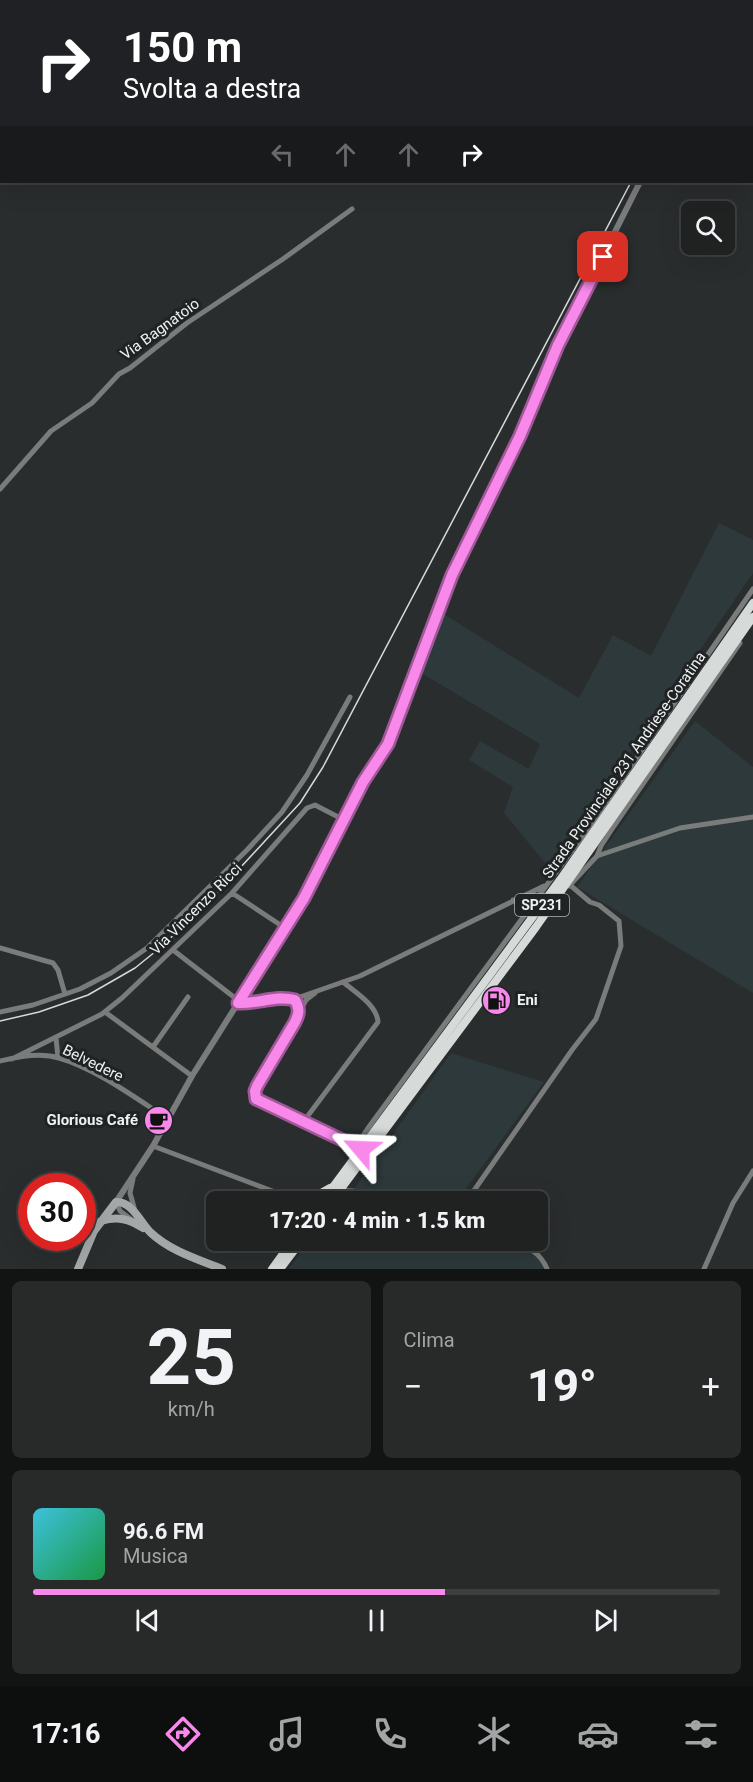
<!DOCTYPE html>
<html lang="it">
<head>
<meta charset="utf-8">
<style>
  body { margin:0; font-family:Roboto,sans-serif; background:#282a2a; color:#f1f3f6; height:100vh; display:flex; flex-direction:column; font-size:22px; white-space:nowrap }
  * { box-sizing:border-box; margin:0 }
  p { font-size:20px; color:#a2a4a5 }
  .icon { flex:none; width:33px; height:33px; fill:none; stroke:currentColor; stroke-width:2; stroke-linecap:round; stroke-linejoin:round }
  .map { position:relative; height:1269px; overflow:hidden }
  .side { display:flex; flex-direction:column; gap:12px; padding:12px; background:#121313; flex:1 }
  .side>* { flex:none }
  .top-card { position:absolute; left:0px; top:0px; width:753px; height:183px; box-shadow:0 6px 24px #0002,0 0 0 2px #3d3f40; background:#202124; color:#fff; overflow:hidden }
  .fabs { position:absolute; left:681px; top:201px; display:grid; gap:12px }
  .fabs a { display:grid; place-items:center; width:54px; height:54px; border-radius:9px; background:#202222; box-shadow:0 6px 24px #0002,0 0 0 2px #3d3f40; font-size:30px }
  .speed { position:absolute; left:18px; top:1173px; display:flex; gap:12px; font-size:30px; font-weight:700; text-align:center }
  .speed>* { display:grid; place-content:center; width:78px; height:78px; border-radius:50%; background:#202222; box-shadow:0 6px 24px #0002,0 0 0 2px #3d3f40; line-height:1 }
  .speed .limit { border:9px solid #d22; background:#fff; color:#111 }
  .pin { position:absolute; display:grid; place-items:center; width:51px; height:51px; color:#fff; margin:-26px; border-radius:12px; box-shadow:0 3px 9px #0006 }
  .me { position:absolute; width:66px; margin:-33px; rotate:296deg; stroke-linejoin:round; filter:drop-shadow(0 0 4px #0008) }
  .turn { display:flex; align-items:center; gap:21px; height:126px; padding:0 24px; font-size:27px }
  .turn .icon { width:78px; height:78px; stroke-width:2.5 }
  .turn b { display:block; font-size:42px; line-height:51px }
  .lanes { display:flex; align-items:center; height:57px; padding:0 24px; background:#0003; justify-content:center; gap:30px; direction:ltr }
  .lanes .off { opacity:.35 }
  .big { font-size:45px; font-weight:800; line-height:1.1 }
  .side .widget { flex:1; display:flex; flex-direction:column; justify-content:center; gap:9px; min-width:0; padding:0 21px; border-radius:9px; background:#282a2a }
  .side .dial { align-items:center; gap:0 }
  .dial b { font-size:78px; line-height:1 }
  .song { display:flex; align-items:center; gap:18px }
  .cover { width:72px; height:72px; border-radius:9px; background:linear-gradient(135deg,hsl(190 70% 55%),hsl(140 70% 35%)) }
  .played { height:6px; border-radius:3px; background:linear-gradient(90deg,#f888ea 60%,#3d3f40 60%) }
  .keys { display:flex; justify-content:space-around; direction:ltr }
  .heat { display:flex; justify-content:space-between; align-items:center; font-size:33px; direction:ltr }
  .side .tiles { flex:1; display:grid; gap:12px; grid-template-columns:1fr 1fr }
  .widget:last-child { grid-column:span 2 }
  .trip { position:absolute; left:206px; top:1191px; width:342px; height:60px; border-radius:9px; background:#202222; box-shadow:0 6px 24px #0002,0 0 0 2px #3d3f40; font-weight:800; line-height:60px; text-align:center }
  .dock { display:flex; height:96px; justify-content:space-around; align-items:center; background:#0d0e0e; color:#a2a4a5 }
  .dock .icon { width:42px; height:42px }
  .dock .on { color:#f888ea }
  .dock b { font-size:27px; color:#f1f3f6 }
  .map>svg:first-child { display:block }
  .built { fill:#2e393b }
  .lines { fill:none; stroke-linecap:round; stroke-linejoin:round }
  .minor { stroke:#7a7b7b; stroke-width:5 }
  .tertiary { stroke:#7a7b7b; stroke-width:6 }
  .secondary { stroke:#a5a8a8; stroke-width:8 }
  .trunk { stroke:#d6dbda; stroke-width:8 }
  .rail { stroke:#d7d9d9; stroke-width:1.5 }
  .route-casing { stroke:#a15898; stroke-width:15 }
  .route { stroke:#f888ea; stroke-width:10 }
  .labels { text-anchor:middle; stroke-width:6; stroke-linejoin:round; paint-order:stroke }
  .shield { fill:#202324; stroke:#b1b3b4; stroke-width:1.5 }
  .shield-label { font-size:14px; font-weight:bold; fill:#eff1f1 }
  .street-label { font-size:15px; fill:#eff1f1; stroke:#202324 }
  .poi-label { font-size:15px; font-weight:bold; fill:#eff1f1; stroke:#202324; text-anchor:start }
</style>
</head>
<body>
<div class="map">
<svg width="753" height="1269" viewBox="0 0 753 1269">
  <rect width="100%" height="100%" fill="#2a2d2e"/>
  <!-- built -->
  <path class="built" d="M719,523L753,540V573L550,869L504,813L513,787L469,760L480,741L529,769L540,744L418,671L442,613L579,698L613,635L651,656Z
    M695,721L753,767V993L577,887Z
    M451,1053L544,1082L457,1201H398L354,1189Z
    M310,1240L501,1241L530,1251L542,1262L543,1269H289Z"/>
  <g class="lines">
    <!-- minor -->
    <path class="minor" d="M30,2L31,0
      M699,2L700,0
      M0,65L2,62
      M0,489L51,431L92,403L119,374L130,368L187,323L283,259L352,209
      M597,856L601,846L614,826L740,643
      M569,886L597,856L680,828L753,817
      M232,893L285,928
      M513,900C521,901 526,905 525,913
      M0,948L53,963L58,970L65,994
      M173,950L239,1001
      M284,997L295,1001L299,1013L288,1036L257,1086L256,1099L361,1149L364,1134L371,1124L585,833L753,589
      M238,1003L276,999L284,997H300L360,976L544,886
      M300,1011L306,1000L315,993
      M0,1012L33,1005L80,989L111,973L147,948L247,850L282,812L307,775L350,697
      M105,1012L192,1076
      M56,1038L58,1058
      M153,1047L188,997
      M12,1059L102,1014L122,998L232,893L307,808L315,805L344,820
      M0,1061C19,1057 40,1052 59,1058C95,1068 137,1099 168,1119
      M304,1121L378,1022C377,1005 355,992 343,982
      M153,1146L291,1198
      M133,1179L130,1193L135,1211
      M339,1190L353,1191L389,1202
      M116,1202L120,1211L132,1220
      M466,1202L572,1050L596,1019L621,946L619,921L599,905L590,902L570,885
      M511,1240C527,1246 541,1253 547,1269
      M704,1269L733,1203L753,1171"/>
    <!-- tertiary -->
    <path class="tertiary" d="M732,2L733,0
      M116,1202L153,1146L192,1076L304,898L363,782L388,744L452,575L520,436L558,345L640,182"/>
    <!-- secondary -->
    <path class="secondary" d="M101,1221C118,1216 129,1219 143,1228
      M78,1269L94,1231L116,1202C132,1201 140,1222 150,1232C170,1251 197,1259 222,1269"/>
    <!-- trunk -->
    <path class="trunk" d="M291,1198L314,1197L330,1188
      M322,1202L560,880L753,603
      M331,1202L536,927L753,617
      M272,1269L293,1240
      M280,1269L302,1240"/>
    <!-- rail -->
    <path class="rail" d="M722,2V0
      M0,1021L39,1012L88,995L135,968L161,947L215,895L300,803L323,767L631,182"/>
  </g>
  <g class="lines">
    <defs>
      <path id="route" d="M361,1149L256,1099L255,1091L257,1086L295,1022C299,1014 300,1009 295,1000C277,995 258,1004 238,1003L304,898L363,782L388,744L452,575L520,436L558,345L603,257"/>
    </defs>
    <!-- route casing -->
    <use href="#route" class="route-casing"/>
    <!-- route -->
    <use href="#route" class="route"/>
  </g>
  <!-- icons -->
  <defs>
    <symbol id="fuel-disc" viewBox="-11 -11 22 22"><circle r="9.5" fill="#f888ea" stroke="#202324"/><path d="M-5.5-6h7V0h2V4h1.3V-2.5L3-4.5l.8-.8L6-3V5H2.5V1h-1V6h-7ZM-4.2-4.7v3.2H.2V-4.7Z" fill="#111"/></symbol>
    <symbol id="cafe-disc" viewBox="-11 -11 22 22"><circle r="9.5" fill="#f888ea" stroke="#202324"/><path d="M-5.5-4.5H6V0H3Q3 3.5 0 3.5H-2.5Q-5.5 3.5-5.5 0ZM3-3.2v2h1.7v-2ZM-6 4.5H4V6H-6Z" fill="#111"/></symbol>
  </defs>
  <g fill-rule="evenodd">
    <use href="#fuel-disc" x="480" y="984" width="33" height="33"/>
    <use href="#cafe-disc" x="142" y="1104" width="33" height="33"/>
  </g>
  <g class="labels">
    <!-- shield labels -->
    <rect class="shield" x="515" y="894" width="54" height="22" rx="4.5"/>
    <g class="shield-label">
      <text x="542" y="910">SP231</text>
    </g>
    <!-- street labels -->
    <g class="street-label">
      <text transform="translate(160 329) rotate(-36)" y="5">Via Bagnatoio</text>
      <text transform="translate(624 765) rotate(-55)" y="5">Strada Provinciale 231 Andriese-Coratina</text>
      <text transform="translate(196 909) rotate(-45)" y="5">Via Vincenzo Ricci</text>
      <text transform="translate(93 1063) rotate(26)" y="5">Belvedere</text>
    </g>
    <!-- poi labels -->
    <g class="poi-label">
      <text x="517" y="1005">Eni</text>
      <text x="138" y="1125" text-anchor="end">Glorious Café</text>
    </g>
  </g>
</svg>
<div class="fabs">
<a><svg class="icon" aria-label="search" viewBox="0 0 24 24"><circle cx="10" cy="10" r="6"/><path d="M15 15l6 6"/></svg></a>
</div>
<div class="speed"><div class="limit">30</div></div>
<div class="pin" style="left:603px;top:257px;background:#d93025"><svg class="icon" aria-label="arrive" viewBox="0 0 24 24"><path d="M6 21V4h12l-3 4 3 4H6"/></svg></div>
<svg class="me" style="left:361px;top:1149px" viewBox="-20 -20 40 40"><path d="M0-17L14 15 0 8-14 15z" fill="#f888ea" stroke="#fff" stroke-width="4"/></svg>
<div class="trip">17:20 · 4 min · 1.5 km</div>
<div class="top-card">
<div class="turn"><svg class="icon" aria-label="right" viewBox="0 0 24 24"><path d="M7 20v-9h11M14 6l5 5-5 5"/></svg><div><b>150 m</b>Svolta a destra</div></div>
<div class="lanes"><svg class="icon off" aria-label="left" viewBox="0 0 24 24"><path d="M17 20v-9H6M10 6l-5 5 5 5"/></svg><svg class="icon off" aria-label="ahead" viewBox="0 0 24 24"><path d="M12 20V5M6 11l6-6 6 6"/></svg><svg class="icon off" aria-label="ahead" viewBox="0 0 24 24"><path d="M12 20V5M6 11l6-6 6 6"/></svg><svg class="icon" aria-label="right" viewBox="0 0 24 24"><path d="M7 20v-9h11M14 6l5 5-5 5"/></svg></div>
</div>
</div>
<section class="side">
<div class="tiles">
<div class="widget dial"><b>25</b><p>km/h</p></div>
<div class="widget"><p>Clima</p>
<div class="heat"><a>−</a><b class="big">19°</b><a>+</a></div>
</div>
<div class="widget">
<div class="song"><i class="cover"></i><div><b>96.6 FM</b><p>Musica</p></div></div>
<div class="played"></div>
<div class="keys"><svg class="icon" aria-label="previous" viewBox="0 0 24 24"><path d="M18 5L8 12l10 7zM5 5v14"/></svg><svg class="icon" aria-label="pause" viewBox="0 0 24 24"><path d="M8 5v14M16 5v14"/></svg><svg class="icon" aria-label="next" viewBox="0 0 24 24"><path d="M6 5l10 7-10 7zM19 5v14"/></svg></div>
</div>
</div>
</section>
<nav class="dock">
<b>17:16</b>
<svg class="icon on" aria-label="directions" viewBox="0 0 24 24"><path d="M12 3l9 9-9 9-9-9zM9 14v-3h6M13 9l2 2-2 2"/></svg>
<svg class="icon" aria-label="music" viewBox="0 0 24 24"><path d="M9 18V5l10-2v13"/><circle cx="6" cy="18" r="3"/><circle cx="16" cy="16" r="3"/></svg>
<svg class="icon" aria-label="phone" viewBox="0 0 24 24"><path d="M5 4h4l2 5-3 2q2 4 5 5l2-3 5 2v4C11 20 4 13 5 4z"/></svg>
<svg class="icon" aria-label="climate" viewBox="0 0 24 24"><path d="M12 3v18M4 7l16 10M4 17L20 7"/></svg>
<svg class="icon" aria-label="car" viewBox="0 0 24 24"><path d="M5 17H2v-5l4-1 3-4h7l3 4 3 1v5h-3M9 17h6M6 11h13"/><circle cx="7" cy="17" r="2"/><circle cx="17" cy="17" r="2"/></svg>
<svg class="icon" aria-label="filters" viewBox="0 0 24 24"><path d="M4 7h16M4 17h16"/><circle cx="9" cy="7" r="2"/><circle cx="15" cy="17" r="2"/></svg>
</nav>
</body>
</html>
